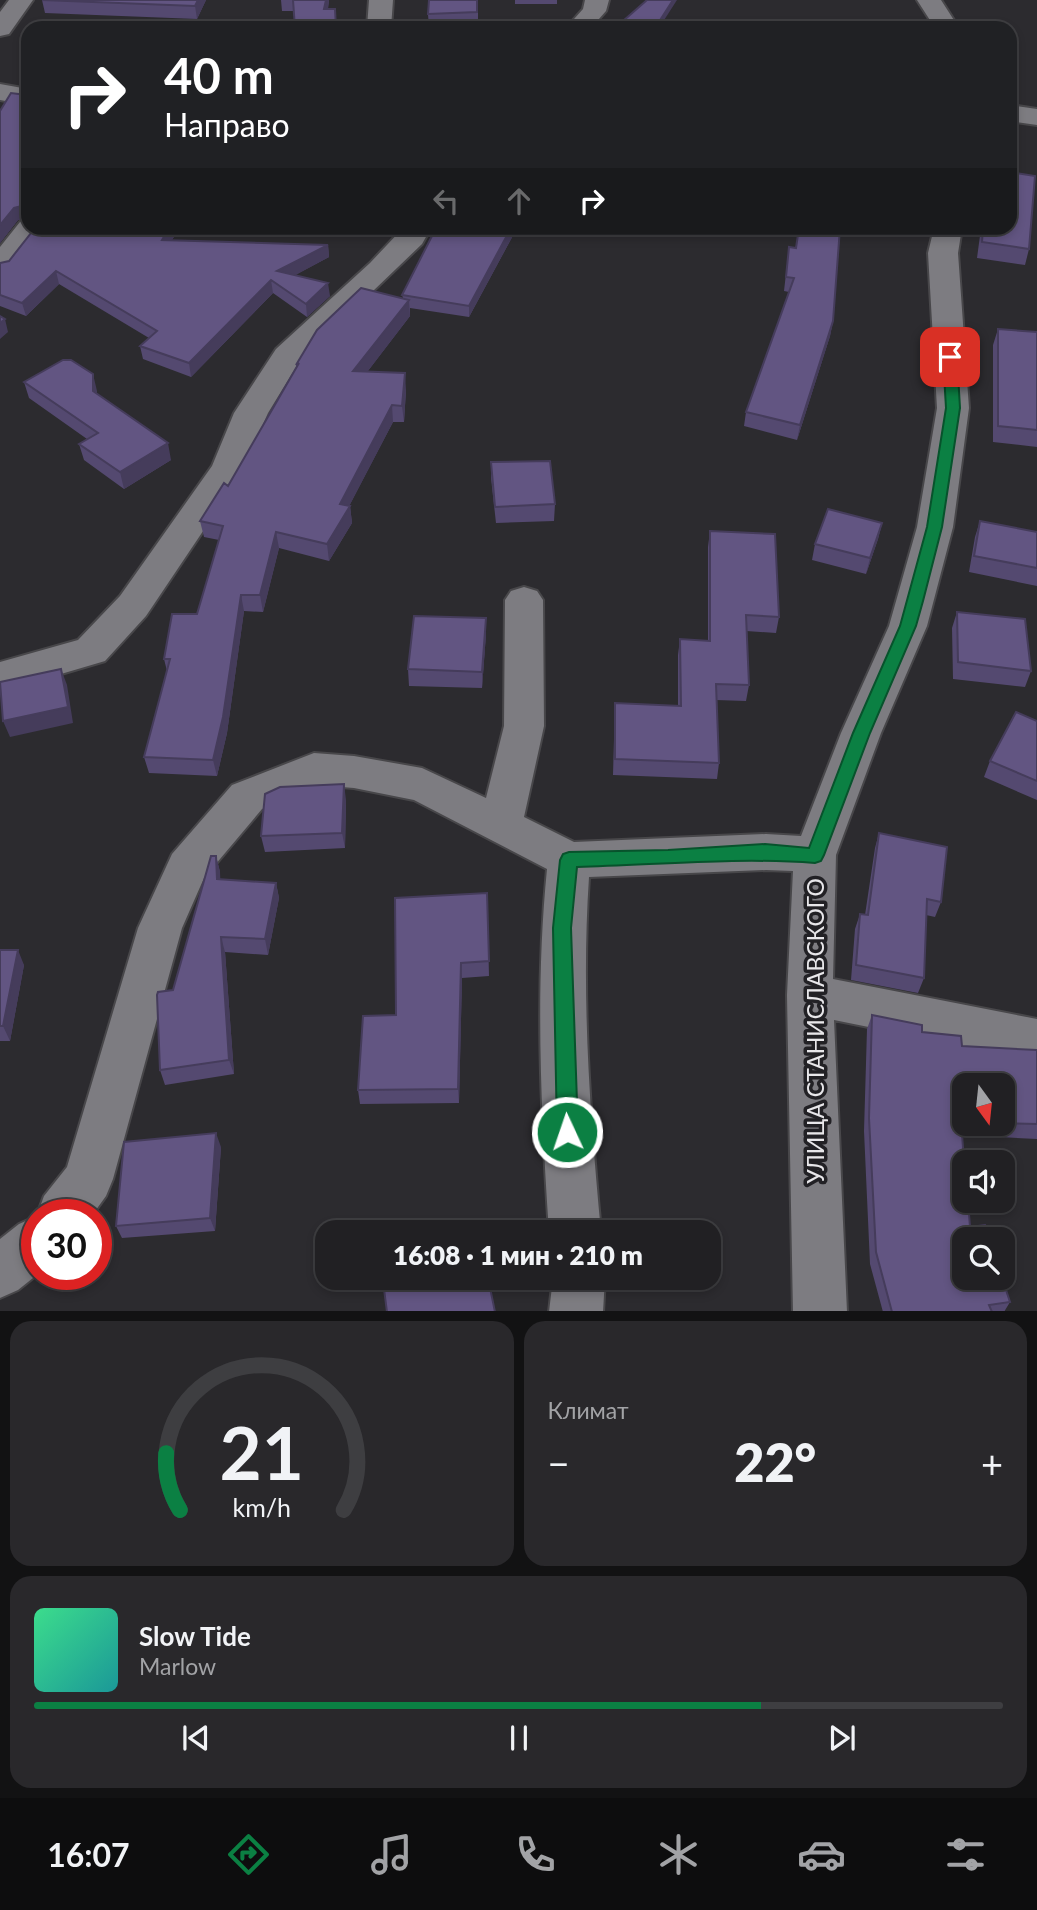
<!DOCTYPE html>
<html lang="ru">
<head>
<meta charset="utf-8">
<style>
  body { margin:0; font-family:Lato,sans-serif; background:#29282b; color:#f1f3f6; height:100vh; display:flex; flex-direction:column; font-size:26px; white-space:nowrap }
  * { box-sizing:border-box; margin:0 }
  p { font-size:23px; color:#a2a3a6 }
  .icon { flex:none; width:38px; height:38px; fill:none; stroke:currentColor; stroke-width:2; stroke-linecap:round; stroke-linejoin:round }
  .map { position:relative; height:1311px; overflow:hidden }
  .side { display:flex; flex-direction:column; gap:10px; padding:10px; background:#121213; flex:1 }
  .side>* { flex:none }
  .banner { position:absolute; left:21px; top:21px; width:996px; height:214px; border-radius:21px; box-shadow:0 4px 10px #0003,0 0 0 2px #3e3e41; background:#202124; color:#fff; overflow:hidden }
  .needle { width:46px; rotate:165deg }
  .buttons { position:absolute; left:952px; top:1073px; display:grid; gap:14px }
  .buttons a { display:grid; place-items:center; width:63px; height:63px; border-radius:14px; background:#212023; box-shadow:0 4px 10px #0003,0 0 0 2px #3e3e41; font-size:35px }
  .speed { position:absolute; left:21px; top:1199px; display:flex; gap:14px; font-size:35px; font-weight:700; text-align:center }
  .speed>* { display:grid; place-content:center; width:91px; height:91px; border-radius:50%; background:#212023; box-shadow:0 4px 10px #0003,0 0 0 2px #3e3e41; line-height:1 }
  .speed .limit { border:10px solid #d22; background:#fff; color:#111 }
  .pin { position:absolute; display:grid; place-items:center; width:60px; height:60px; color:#fff; margin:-30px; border-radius:14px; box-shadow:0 4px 10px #0006 }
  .me { position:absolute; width:77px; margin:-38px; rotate:357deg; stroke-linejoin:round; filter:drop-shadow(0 0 5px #0008) }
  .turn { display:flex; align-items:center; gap:24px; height:147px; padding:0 28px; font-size:32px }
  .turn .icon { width:91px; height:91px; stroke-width:2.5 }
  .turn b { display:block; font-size:49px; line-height:60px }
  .lanes { display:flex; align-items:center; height:66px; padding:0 28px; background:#0003; justify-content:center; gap:35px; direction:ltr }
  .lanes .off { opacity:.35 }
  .big { font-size:52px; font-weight:800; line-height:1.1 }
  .side .widget { flex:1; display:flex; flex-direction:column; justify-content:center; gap:10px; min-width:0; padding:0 24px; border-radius:21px; background:#29282b }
  .side .dial { align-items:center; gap:0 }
  .dial svg { height:182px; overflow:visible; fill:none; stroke:#3e3e41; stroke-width:7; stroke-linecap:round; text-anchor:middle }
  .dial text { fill:#f1f3f6; stroke:none }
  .song { display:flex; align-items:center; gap:21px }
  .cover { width:84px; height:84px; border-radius:10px; background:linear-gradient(135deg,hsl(150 70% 55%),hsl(180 70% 35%)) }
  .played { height:7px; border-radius:4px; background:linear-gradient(90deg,#0b8043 75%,#3e3e41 75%) }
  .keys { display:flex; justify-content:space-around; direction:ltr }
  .heat { display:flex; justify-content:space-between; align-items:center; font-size:38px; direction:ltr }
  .side .tiles { flex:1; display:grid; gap:10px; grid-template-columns:1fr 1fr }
  .widget:last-child { grid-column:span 2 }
  .trip { position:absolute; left:315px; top:1220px; width:406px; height:70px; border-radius:21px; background:#212023; box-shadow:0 4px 10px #0003,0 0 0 2px #3e3e41; font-weight:800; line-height:70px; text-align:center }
  .menu { display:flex; height:112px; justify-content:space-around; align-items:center; background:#0d0d0e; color:#a2a3a6 }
  .menu .icon { width:49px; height:49px }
  .menu .current { color:#0b8043 }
  .menu b { font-size:32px; color:#f1f3f6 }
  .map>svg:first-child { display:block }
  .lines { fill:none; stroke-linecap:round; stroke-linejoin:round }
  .minor-casing { stroke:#48474a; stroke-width:4 }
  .minor { fill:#7d7c81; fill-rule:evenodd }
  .wall { fill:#544970; fill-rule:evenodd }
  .shaded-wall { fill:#453c5b }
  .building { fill:#625582; stroke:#453c5b; stroke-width:2 }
  .route { fill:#0b8043; stroke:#07532c; stroke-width:2 }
  .labels { text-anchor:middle; stroke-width:7; stroke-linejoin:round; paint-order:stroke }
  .street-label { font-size:23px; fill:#e8e7ea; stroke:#222125 }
</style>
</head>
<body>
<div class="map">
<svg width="1037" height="1312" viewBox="0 0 1037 1312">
  <rect width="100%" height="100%" fill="#2c2b2f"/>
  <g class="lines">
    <defs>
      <path id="minor" d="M9,0H33L9,34L0,36V12Z
        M369,0H393L391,28H367Z
        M585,0H609L606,11L591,28H566L583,9Z
        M917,0H941L959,28H935Z
        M0,84L28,89V105L0,100Z
        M1010,105L1037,109V125L1010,121Z
        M28,220V228H44L11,272L0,275V247L20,222Z
        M403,228H431L422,244L299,362L268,413L240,476L146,616L105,661L0,692V662L78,640L120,596L212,466L234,413L276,349L370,263Z
        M934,228H962L958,253L969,408L953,527L927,626L881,733L836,855L833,979L1037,1019V1061L834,1020L847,1312H793L787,995L793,871L766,870L589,877C581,996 590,1114 601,1232H549C541,1111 535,990 547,869L414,800L354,788L317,785L262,809L204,878L182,928L113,1179L106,1196L93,1214L37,1215L44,1196L67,1167L138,928L172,854L232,785L314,753L354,756L422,768L486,798L504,726L505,600L511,591L524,587L537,591L543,600L544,726L524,817L574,842L766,834L801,836L841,733L889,626L917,527L937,408L928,253Z
        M37,1216L38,1274L18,1290L0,1298V1239L19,1224Z
        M553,1278H605L603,1312H549Z"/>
    </defs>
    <!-- minor casing -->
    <use href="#minor" class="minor-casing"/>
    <!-- minor -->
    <use href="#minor" class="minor"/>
  </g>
  <!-- wall -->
  <path class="wall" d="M42,0H206L197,19L45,13Z
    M281,0H329L328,9L294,11H282Z
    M478,0V28H429L428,14Z
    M515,0H557V4H515Z
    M28,61V218L18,220L0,243V111L27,95V87L24,86L21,73Z
    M517,228L469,317L410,308V316L367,372L406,390L404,422H393L349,506H350L352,523L329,561L279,548L263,612L244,611L227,733L217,776L149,773L144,757L167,671L164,659L197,614L219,540L204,537L200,521L228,486L296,368V365L403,298L402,295Z
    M799,228H850L849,235L840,234L833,321L830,336L797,440L744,426L746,412L789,292L784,291L789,247L796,248Z
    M981,228H1010L1029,249L1025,265L977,258Z
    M175,235L172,240L328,245L329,257L295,275L330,296L307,317L273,293L191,377L143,359L140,346L149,338L59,284L26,316L0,306V263Z
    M998,329L1037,332V447L993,442V345Z
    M24,382L97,391V394L171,460L124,489L84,460L79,444L87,439L29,398Z
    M491,462L555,504L554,521L496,523L491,478Z
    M980,521L1037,532V586L969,572L975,537Z
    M882,523L878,539L866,574L812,560L815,544Z
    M710,531L779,617L776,633L746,631L749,685L746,701L716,700L719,763L717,779L613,775L615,703L678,706V655L680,639L708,641V547Z
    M957,612L1031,671L1025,687L953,679L952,628Z
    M486,618V634L482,688L409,686L408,669Z
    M1037,721V800L984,777L990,761Z
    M346,800L345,848L265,852L261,836Z
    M879,833L941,902L935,917L926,915L924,978L918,993L851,980L855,929L860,914L865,915L875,848Z
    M216,856L220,872V879L276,883L279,898L268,955L225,952L234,1074L165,1085L160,1070L173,990Z
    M487,893L489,976L462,978L459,1103L360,1104L358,1090L396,1015Z
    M0,950L24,965L10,1041H0Z
    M872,1015L962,1046L1037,1050V1139L962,1135L970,1227L1010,1302L1004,1312H883L870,1264L864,1131L867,1029ZM964,1085H1003V1124H964Z
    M221,1147L215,1231L122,1238L116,1226Z"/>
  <!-- shaded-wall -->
  <path class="shaded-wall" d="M198,0H206L197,19L195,6Z
    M326,0H329L326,21L324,9Z
    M673,0H677L659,28H655Z
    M26,205L28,218L18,220L0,243V225L14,208Z
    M169,228H173L175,235L164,253L162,240Z
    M511,228H517L469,317V306Z
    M328,245L329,257L279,284L277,271Z
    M56,271L59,284L26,316L22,303Z
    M271,280L273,293L191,377L189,363Z
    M328,283L330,296L307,317L306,304Z
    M409,300L410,316L355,388L353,371Z
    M5,319L8,332L0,339V323Z
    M833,321L830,336L797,440L800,425Z
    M405,373L406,390L404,422L402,406Z
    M93,374L97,391V407L93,391Z
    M392,405L393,422L342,520L350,506L352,523L329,561L327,544L340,504Z
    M168,443L171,460L124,489L120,472Z
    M882,523L878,539L866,574L870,558Z
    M276,532L279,548L263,612L260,595Z
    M241,595L244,611L227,733L217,776L213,760Z
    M486,618V634L482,688V672Z
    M61,669L67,685L73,723L10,737L3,721Z
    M344,784L346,800L345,848L342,833Z
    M216,856L220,872L221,895L217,879Z
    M276,883L279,898L268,955L265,939Z
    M221,937L225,952L234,1074L229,1060Z
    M18,950L24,965L10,1041L3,1026Z
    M461,963L462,978L459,1103L458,1089Z
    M216,1133L221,1147L215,1231L210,1218Z"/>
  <!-- building -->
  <path class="building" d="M42,0H198L195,6Z
    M293,0H326L324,9H335L336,28H295Z
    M429,0H477V12L428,14Z
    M647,0H673L655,28H615Z
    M901,20L903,28H781L780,21Z
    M28,61V213L26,205L14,208L0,225V111L11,93L27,95L28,77L21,73Z
    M1010,172L1035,176L1029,249L982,242L983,228H1010Z
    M35,228H169L162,240L328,245L277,271L328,283L306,304L271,280L189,363L140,346L157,331L56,271L22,303L0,295V263L9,261Z
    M436,228H511L469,306L402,295Z
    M799,228H840L833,321L800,425L746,412L794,278L786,277L789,247L796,248Z
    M361,288L409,300L353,371L405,373L402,406L392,405L340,504L350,506L327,544L276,532L260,595H241L223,717L213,760L144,757L170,659H164L172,614H197L223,526L200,521L224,483L228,486L299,363L296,365L317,330Z
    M0,316L5,319L0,323Z
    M998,329L1037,332V430L998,426Z
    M63,360H71L93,374V391L168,443L120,472L79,444L98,433L24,382Z
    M550,461L555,504L495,507L491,462Z
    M828,509L882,523L870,558L815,544Z
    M980,521L1037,532V568L974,556Z
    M710,531L775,534L779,617L746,615L749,685L716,684L719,763L615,759V703L681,706L680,639L710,641Z
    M957,612L1025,619L1031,671L958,662Z
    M414,616L486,618L482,672L408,669Z
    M61,669L68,707L3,721L0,682Z
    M1016,712L1037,721V781L990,761Z
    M344,784L342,833L261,836L265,794L280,787Z
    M879,833L947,847L941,902L927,899L924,978L856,965L860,914L868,915Z
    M211,856H216L217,879L276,883L265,939L221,937L229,1060L160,1070L157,995L158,992L173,990Z
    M487,893L489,961L461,963L458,1089L358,1090L363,1016L396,1015L395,898Z
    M0,950H18L3,1026H0Z
    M872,1015L922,1025V1032L961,1036L962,1046L1037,1050V1124L1003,1123V1085H964V1121L961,1120L964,1162V1200H968L970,1227L985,1225L990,1239H964V1278H1002L1010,1302L989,1305L992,1312H892L876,1252L869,1118Z
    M216,1133L210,1218L116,1226L124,1142Z
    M432,1278H488L495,1312H387L384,1289Z"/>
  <!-- route -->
  <path class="route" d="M950,353L957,357L960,408L942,527L923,601L916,626L870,733L824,855L821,861L815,863C736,857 657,865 577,867L571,928L578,1132L575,1139L567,1142L560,1139L557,1132L553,928L560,860L563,854L569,852L668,850L765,844L809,848L853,733L900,626L927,527L946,408L943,357Z"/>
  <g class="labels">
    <!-- street labels -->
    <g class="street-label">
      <text transform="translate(816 1031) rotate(-90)" y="8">УЛИЦА СТАНИСЛАВСКОГО</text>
    </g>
  </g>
</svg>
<div class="buttons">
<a><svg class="needle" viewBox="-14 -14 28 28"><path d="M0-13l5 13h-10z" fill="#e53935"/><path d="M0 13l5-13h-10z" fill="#a2a3a6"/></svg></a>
<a><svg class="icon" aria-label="sound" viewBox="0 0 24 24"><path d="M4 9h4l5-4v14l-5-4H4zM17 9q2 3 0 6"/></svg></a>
<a><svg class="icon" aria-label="search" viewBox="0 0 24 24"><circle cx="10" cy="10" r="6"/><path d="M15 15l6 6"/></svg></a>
</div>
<div class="speed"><div class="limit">30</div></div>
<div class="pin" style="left:950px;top:357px;background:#d93025"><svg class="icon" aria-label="arrive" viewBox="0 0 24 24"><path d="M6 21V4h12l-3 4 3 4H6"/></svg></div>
<svg class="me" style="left:567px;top:1132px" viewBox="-20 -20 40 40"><circle r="17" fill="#0b8043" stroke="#fff" stroke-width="3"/><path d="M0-11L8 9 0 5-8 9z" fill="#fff"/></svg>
<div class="trip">16:08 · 1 мин · 210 m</div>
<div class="banner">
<div class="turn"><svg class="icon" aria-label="right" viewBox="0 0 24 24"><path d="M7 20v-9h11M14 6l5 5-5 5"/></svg><div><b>40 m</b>Направо</div></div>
<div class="lanes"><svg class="icon off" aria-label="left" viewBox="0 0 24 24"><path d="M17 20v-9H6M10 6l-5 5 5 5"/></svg><svg class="icon off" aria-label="ahead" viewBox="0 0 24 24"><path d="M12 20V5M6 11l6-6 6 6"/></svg><svg class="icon" aria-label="right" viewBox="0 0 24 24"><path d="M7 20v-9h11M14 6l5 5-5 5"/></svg></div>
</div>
</div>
<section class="side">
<div class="tiles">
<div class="widget dial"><svg viewBox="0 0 100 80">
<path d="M14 69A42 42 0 1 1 86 69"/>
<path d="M14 69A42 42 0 0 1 8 44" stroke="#0b8043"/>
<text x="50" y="56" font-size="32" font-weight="700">21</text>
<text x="50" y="72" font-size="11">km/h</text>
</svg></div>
<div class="widget"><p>Климат</p>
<div class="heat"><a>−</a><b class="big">22°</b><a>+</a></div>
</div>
<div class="widget">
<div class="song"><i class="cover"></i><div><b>Slow Tide</b><p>Marlow</p></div></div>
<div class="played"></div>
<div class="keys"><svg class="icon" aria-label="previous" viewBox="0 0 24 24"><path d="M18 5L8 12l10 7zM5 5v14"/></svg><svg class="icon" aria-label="pause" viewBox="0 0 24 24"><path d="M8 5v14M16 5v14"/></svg><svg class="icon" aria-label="next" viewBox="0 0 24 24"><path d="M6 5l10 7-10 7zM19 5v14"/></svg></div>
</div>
</div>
</section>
<nav class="menu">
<b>16:07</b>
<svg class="icon current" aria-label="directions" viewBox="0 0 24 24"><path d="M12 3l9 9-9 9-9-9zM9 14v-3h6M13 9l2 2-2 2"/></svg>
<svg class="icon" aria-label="music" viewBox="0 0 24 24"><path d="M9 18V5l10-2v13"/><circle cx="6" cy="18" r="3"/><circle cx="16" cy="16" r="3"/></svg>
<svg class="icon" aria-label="phone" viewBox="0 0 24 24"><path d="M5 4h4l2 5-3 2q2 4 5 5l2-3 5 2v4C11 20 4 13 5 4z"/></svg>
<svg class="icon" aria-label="climate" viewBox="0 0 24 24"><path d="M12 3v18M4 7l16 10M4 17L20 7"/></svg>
<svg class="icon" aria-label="car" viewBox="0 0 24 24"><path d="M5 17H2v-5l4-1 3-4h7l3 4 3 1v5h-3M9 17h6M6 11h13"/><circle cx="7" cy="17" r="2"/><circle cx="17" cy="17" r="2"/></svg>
<svg class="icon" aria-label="filters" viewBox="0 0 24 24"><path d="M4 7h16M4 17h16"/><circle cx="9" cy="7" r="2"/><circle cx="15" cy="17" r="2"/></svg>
</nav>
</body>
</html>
